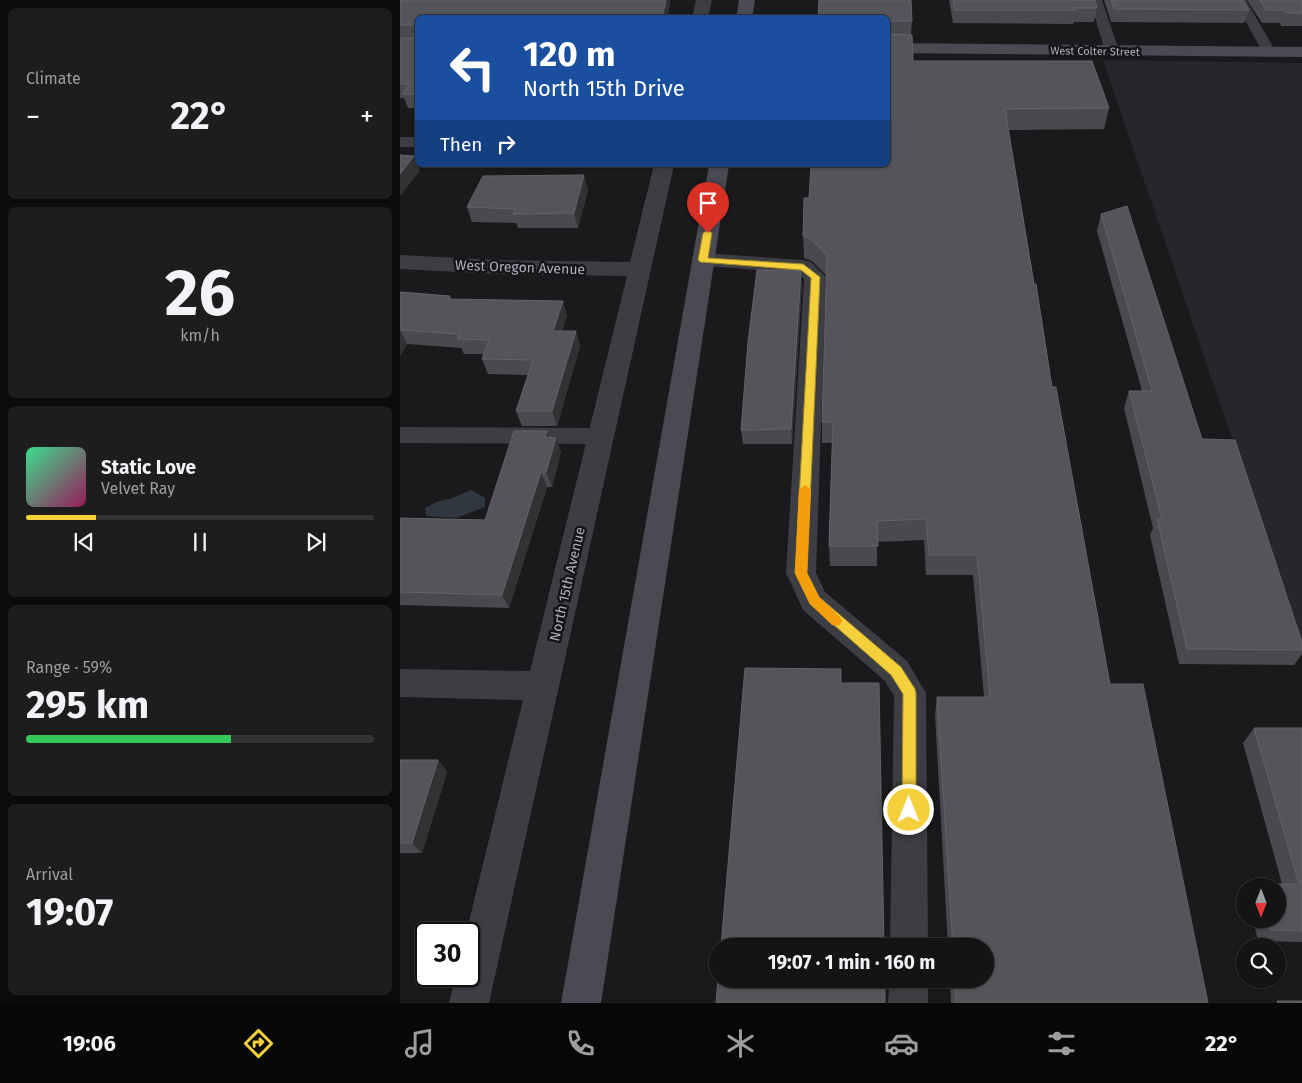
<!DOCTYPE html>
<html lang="en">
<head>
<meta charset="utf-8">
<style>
  body { margin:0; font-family:"Fira Sans",sans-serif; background:#1d1d1e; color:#f1f3f6; height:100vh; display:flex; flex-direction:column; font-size:19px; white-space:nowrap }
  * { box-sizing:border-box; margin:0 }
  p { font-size:16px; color:#9d9ea0 }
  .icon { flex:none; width:28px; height:28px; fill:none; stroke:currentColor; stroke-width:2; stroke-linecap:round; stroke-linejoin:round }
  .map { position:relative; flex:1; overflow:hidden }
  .details { display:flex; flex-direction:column; gap:8px; padding:8px; background:#0b0b0c; width:400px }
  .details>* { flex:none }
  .banner { position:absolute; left:15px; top:15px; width:475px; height:152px; border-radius:8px; box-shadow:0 1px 4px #0004,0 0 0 1px #333334; background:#1a4fa0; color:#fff; overflow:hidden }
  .needle { width:32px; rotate:180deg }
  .controls { position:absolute; left:836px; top:878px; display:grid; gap:10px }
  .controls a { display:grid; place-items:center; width:50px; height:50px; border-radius:50%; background:#141415; box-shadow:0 1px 4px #0004,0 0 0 1px #333334; font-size:25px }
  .speed { position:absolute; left:15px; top:922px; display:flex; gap:10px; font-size:25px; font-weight:700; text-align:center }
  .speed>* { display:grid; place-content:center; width:65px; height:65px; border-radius:50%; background:#141415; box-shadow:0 1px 4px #0004,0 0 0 1px #333334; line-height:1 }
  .speed .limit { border:2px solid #111; border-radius:8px; background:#fff; color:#111 }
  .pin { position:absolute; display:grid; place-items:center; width:42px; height:42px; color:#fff; margin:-51px -21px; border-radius:50% 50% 50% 0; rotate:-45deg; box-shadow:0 0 5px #0007 }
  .pin .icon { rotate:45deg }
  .me { position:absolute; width:55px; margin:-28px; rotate:0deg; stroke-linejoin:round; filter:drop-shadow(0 0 4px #0008) }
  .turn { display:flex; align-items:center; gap:18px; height:105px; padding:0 25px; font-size:22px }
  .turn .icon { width:65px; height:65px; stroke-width:2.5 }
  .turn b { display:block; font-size:35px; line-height:42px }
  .then { display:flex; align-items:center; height:48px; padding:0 25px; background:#0003; gap:10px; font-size:19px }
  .big { font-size:38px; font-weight:700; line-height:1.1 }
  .details .widget { flex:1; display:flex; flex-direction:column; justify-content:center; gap:8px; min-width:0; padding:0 18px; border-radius:8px; background:#1d1d1e }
  .details .dial { align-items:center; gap:0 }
  .dial b { font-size:65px; line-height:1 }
  .song { display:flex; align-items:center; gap:15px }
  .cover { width:60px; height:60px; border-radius:8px; background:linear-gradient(135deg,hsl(150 70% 55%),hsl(330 70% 35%)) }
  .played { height:5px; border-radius:2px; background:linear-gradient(90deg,#f3d03c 20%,#333334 20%) }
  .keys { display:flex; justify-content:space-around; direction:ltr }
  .heat { display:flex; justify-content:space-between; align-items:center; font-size:28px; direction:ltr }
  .charge { height:8px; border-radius:4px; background:linear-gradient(90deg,#34c759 59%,#333334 0) }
  .trip { position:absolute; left:309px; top:938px; width:285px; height:50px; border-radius:25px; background:#141415; box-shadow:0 1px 4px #0004,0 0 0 1px #333334; font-weight:700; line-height:50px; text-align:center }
  .tabs { display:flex; height:80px; justify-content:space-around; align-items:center; background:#080808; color:#9d9ea0 }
  .tabs .icon { width:35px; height:35px }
  .tabs .selected { color:#f3d03c }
  .tabs b { font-size:22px; color:#f1f3f6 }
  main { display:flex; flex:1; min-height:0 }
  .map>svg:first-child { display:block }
  .built { fill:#27262a }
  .water { fill:#303741 }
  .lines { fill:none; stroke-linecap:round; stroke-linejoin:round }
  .lane { fill:#3d3d44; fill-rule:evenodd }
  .street { fill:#3d3d44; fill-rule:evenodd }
  .secondary { fill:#494a52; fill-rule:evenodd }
  .wall { fill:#494a4e }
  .shaded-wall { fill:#323235 }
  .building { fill:#54555a; stroke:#626369 }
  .route { fill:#f3d03c; stroke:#9e8727 }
  .slow { fill:#f59e0b }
  .labels { text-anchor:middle; stroke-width:5; stroke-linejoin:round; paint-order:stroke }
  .far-street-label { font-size:11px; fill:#adafbc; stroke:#151518 }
  .street-label { font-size:14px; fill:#adafbc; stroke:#151518 }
</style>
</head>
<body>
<main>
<section class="details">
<div class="widget"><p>Climate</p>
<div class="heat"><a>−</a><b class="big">22°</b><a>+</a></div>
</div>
<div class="widget dial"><b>26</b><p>km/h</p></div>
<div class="widget">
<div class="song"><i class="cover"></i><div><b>Static Love</b><p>Velvet Ray</p></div></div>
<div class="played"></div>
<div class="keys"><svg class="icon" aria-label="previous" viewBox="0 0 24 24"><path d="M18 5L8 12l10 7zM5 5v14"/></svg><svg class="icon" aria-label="pause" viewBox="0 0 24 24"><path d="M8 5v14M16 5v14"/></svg><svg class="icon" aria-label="next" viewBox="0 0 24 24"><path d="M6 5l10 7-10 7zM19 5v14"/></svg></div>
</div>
<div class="widget"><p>Range · 59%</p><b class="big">295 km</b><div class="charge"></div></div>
<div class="widget"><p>Arrival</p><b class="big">19:07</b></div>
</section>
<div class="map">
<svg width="902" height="1003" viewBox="0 0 902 1003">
  <rect width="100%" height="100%" fill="#1a1a1c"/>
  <!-- built -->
  <path class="built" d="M703,60L902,63V644Z"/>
  <!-- water -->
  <path class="water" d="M71,490L85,498V507L56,518L26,516L25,508L36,502L52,498Z"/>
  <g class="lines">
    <!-- lane -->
    <path class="lane" d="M690,0H702L719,51L717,54L712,55L705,51Z
      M834,0H846L876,52L874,55H864Z
      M0,137H18V147H0Z
      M0,427L202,428L210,430L213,436L210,442L202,444L0,443Z"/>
    <!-- street -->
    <path class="street" d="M296,0H312L308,18H292Z
      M254,165H274L89,1003H49L56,976H69V934H66L123,700L0,697V669L130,671L227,276L97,274L0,269V255L97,260L230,262Z
      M303,253L403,260L411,262L426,277L416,573L425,592L507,661L526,693L528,946H490L494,696L485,681L403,610L386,573L404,279L397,273L295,265L292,260L295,255Z
      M490,979H528V1003H488Z"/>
    <!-- secondary -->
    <path class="secondary" d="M339,0H355L352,18H336Z
      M488,43L902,47V57L488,53Z
      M309,165H329L201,1003H161Z"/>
  </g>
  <!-- wall -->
  <path class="wall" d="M0,0L270,4L267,18H18V108H8L4,98H0Z
    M549,0H695L697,8L694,22H674L673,24L553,23Z
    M704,0H843L849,10L844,23L711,22Z
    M847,0H902V26H881L880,23H862Z
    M488,18L512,21L511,35L513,61L709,108L704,129L608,130L634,284L652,387L710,684L808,1003H551L550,979H585V946H548L535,715L537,697H584L573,575H526L524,540L477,542V566H430L429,546L432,443H422V422L427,276L412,261L404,258L403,236L409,198L488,165Z
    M188,190L178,228H118L116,223L72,222L67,207Z
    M701,214L802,439L902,642V654L894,665L779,664L750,535L753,528L724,408L729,391H742L697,231Z
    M402,285L392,444H343L341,430Z
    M0,292L50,296L52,300L163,301L167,316L162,331H176L180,346L157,426H122L116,411L128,375L88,374L82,359L83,354H64L61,348L7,344L0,356Z
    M147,431L149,438L161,452L152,487H147L109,608L0,605V518L85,520Z
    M854,728H902V942L858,941L853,919H878V886H857L860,884H882L843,743Z
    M0,760H38L47,772L22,853H0Z"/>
  <!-- shaded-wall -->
  <path class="shaded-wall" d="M266,0H270V4L267,18H262Z
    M14,156L20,171L0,196V174Z
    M184,175L188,190L178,228L174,213Z
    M401,270L402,285L392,444L391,429Z
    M163,301L167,316L157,346L153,331Z
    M0,330L7,344L0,356Z
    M176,331L180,346L157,426L152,411Z
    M147,431L152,446L145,437Z
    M156,438L161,452L152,487L146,472Z
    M141,472L147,487L109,608L102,595Z
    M38,760L47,772L22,853L12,843Z"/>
  <!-- building -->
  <path class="building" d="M0,0H266L262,18H18V94H3L9,84H0V38H14L15,25H0Z
    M419,0H511L512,21H488V18H418Z
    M553,0H695L697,8H675L676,10H554Z
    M711,0H843L849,10L714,9Z
    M860,0H902V13H886L884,10H866Z
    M488,33L489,34L512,35L513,61H692L709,108L605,109L634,284H636L652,387H656L710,684H743L808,1003H556L555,979H585V946H553L537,697H590L577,555H529L526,519L477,521L478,546H429L433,422H422L427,255L411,239L403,236L404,198H409L411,165H488Z
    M0,155L14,156L0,174Z
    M184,175L174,213L113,214L115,209L67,207L83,176Z
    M727,206L802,439L835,440L902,642V650L787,649L757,519H762L729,391H752L701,214Z
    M357,270H401L391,429L341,430L348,342Z
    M0,292L50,296L48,299L163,301L153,331H176L152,411H116L133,360L82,359L89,340L57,339L60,334L0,330Z
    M114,431H147L145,437L156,438L146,472H141L102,595L0,592V518L85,520Z
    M345,668L441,669V683H479L484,946H321Z
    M854,728H902V931L871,930L868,919H878V886H860V884H899Z
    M0,760H38L12,843H0Z
    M318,979H485V1003H316Z
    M877,1001H902V1003H878Z"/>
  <!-- route -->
  <path class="route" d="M308,230L312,233L308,258L403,264L420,277L407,573L419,597L501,667L515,689L516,693V810L514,815L509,817L504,815L502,810L503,694L491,675L410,604L395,573L411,278L401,270L300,262L298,260L303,233Z"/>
  <!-- slow -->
  <path class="slow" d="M405,485L411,489L407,573L419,597L440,617L442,621L440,625L436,626L432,625L410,604L395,573L399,489Z"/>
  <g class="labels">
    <!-- far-street labels -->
    <g class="far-street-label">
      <text transform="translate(695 51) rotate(1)" y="4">West Colter Street</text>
    </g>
    <!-- street labels -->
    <g class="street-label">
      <text transform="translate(120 267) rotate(2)" y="5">West Oregon Avenue</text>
      <text transform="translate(167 584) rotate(-77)" y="5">North 15th Avenue</text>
    </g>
  </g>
</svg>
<div class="controls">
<a><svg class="needle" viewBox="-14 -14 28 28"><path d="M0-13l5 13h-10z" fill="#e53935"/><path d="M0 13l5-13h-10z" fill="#9d9ea0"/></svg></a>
<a><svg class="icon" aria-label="search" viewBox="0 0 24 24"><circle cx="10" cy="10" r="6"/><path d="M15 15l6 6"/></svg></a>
</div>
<div class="speed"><div class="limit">30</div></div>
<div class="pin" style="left:308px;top:233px;background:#d93025"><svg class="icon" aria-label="arrive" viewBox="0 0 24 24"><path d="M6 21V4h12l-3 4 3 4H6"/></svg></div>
<svg class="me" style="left:509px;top:810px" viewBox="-20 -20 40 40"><circle r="17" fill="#f3d03c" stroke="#fff" stroke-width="3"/><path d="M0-11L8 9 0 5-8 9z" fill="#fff"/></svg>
<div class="trip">19:07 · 1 min · 160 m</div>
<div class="banner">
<div class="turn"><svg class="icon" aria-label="left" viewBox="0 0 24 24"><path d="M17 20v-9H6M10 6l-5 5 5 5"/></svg><div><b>120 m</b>North 15th Drive</div></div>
<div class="then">Then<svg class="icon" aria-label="right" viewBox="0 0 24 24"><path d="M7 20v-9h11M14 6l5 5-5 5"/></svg></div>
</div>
</div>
</main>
<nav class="tabs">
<b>19:06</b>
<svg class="icon selected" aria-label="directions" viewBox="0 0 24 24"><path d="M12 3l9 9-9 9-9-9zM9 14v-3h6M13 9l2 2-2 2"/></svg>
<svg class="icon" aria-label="music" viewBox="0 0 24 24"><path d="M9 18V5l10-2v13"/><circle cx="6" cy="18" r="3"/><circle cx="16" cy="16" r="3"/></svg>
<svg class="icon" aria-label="phone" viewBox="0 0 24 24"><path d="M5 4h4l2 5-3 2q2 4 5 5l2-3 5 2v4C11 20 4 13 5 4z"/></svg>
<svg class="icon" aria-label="climate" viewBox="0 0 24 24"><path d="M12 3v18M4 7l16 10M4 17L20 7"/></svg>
<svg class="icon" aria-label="car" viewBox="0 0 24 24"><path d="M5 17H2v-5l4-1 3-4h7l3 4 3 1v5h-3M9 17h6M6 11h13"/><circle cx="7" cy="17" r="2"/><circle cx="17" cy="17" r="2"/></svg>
<svg class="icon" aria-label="filters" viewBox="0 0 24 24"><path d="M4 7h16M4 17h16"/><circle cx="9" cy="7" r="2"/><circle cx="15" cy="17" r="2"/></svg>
<b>22°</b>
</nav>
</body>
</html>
